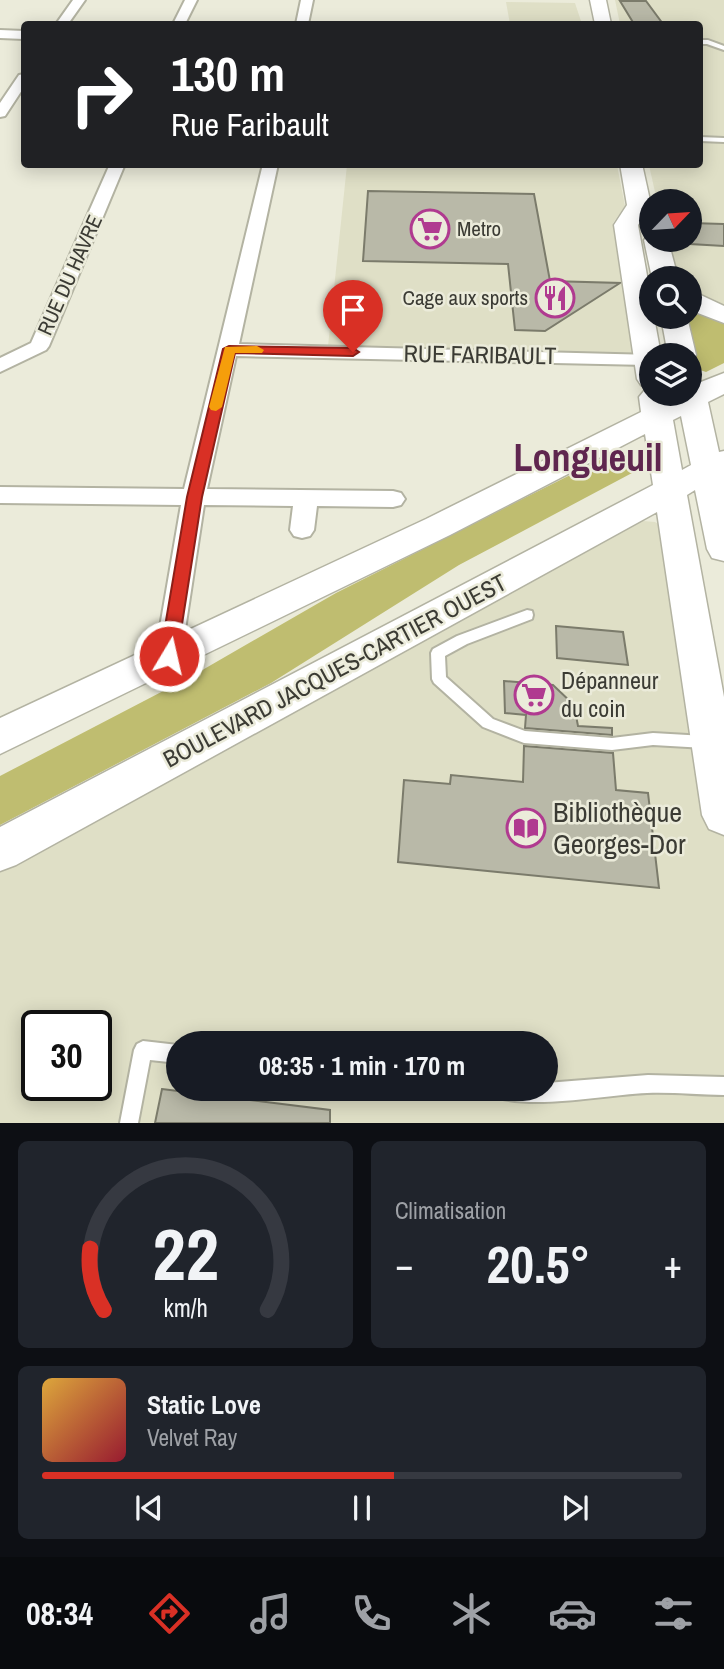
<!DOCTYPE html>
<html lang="fr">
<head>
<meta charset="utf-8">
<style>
  body { margin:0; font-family:"Archivo Narrow",sans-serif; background:#20242c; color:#f1f3f6; height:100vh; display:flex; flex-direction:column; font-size:26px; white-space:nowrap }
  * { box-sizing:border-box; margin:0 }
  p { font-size:23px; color:#9ea1a6 }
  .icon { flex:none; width:38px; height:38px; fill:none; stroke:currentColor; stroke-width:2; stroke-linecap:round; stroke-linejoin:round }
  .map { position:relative; height:1123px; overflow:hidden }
  .panel { display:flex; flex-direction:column; gap:18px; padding:18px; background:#0d0f14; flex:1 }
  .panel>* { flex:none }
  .guide { position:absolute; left:21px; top:21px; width:682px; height:147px; border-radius:7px; box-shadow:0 4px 18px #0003; background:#202124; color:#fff; overflow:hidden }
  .needle { width:46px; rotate:65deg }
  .buttons { position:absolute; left:639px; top:189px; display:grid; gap:14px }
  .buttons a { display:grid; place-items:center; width:63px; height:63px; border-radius:50%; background:#171b24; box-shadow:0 4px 18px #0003; font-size:35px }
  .speed { position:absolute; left:21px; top:1010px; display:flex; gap:14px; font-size:35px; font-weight:700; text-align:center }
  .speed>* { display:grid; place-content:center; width:91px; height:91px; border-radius:50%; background:#171b24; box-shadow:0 4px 18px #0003; line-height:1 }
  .speed .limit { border:4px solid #111; border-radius:10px; background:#fff; color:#111 }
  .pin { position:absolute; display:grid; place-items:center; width:60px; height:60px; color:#fff; margin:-72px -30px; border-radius:50% 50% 50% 0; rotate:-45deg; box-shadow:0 0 7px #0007 }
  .pin .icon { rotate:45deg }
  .me { position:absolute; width:77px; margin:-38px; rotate:9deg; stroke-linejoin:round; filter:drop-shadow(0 0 5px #0008) }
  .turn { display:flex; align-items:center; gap:24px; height:147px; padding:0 35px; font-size:32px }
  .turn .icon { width:91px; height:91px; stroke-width:2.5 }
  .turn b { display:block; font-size:49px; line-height:60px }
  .big { font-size:52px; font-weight:700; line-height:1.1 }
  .panel .widget { flex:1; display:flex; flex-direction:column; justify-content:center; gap:10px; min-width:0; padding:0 24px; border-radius:10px; background:#20242c }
  .panel .dial { align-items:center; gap:0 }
  .dial svg { height:182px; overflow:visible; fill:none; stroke:#363941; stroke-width:7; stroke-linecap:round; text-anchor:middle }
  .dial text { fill:#f1f3f6; stroke:none }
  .song { display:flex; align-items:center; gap:21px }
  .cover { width:84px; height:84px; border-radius:10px; background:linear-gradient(135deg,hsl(40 70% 55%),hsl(350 70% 35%)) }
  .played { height:7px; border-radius:4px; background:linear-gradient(90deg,#d93025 55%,#363941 55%) }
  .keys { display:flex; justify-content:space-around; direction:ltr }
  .heat { display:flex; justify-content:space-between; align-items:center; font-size:38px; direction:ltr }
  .panel .tiles { flex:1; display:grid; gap:18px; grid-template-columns:1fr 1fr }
  .widget:last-child { grid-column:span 2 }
  .trip { position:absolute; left:166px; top:1031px; width:392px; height:70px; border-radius:35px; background:#171b24; box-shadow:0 4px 18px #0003; font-weight:700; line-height:70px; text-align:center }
  .menu { display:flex; height:112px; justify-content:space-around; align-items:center; background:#090b0e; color:#9ea1a6 }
  .menu .icon { width:49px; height:49px }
  .menu .current { color:#d93025 }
  .menu b { font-size:32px; color:#f1f3f6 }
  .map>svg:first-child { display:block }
  .built { fill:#dfdfc6; fill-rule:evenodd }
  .green { fill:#bfbd70 }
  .building { fill:#b9b9a8; stroke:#7b7b6b; stroke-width:2 }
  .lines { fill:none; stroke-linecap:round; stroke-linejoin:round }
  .service-casing { stroke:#b3b3a2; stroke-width:4 }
  .minor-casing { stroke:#b3b3a2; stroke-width:4 }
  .secondary-casing { stroke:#b3b3a2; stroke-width:3 }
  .service { fill:#fff; fill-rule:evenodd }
  .minor { fill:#fff; fill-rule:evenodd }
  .secondary { fill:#fff; fill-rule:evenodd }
  .route { fill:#d93025; stroke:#8d1f18; stroke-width:2 }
  .slow { fill:#f59e0b }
  .labels { text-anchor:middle; stroke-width:5; stroke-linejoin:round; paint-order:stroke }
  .far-poi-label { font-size:21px; fill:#3b3b34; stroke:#ebebda; text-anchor:start }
  .far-street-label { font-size:21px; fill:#3b3b34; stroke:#ebebda }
  .street-label { font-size:24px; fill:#3b3b34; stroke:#ebebda }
  .poi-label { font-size:24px; fill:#3b3b34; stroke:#ebebda; text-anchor:start }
  .near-poi-label { font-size:28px; fill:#3b3b34; stroke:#ebebda; text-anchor:start }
  .town-label { font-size:38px; font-weight:bold; fill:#5f264f; stroke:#ebebda }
</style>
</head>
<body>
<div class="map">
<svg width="724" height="1123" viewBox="0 0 724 1123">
  <rect width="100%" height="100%" fill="#ebebda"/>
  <!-- built -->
  <path class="built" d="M615,0H724V310L690,293V278L673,276L665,240H690V201H657L649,165L700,164V24H620Z
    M506,2L575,3L582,24H510Z
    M347,165H617L625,206L613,223L633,354L328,346Z
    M619,519L655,522L677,535L724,815V1123H0V850ZM37,1026H96V1085H37ZM178,1043H546V1088H178Z"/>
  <!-- green -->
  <path class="green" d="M690,304L724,318V363L706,372L697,369L683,317H690Z
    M618,453L631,457L637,467L632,473L459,565L271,683L0,825V776L192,676L336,593L606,457Z"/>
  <!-- building -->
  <path class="building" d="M620,1H646L663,24H634Z
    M368,191L534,194L550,281L620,283L545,331L515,330L508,264L363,261Z
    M690,223L724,224V246L690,244Z
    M556,626L623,632L628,665L557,658Z
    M504,681L553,685L574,705L578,726L612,728V735L525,728L526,715L505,713Z
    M524,746L613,753L616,790L648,793L659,888L398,862L404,780L450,784L451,775L523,782Z
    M162,1089L330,1110V1123H155Z"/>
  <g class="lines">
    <defs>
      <path id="service" d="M700,40H708L724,46V50L707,44H700Z
        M700,137L724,138V142L700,141Z
        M527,610L532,611L533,615L532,619L467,644L445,656L446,677L493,719L525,731L612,738L653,733L705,736L710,738L712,742L710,746L705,748L653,745L612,750L524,743L483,727L434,683L432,679L431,653L433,649L457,636Z
        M143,1041L178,1045V1063L150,1060L138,1123H120L134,1050L137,1044Z
        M648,1075L724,1077V1095C699,1095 673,1092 647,1093C603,1095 530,1111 489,1095L487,1088H546V1083Z"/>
      <path id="minor" d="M73,0H85L68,24H56Z
        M185,0H197L185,24H173Z
        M301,0H313L308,24H296Z
        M0,30L24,31V39L0,38Z
        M24,74V87L5,116L0,117V103L19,75Z
        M110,164H125L49,346L46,350L0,372V358L31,343Z
        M263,164H278L239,344L654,355H651V364L647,365L236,356L207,489L393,491L401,493L405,499L401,505L393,507L317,506L314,530L310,536L302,538L294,536L290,530L293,506L204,505L181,656L177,664L168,667L159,664L155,656L181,505L0,503V487L184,489Z"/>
      <path id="secondary" d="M590,0H606L611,24H595Z
        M620,164H642L651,205V228L643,226L640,222L638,225L651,298V317H654L661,355H651V388L641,385L637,379L614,225L627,205Z
        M651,234V240H668L678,278H652L644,240Z
        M690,290L724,306V323L690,310Z
        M661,317H687L696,355L692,361L690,362V355H668Z
        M724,373V394L708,402L719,452L724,451V561L712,558L707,549L695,490L687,495L724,697V835L709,829L702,815L657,512L16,865L0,871V827L653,485L645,434L450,535L0,754V718L426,519L641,412L639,397L644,391L651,389V394H667L669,398L677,394H690V378L701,382ZM681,416L691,465L682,470L673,420Z"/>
    </defs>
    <!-- service casing -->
    <use href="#service" class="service-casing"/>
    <!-- minor casing -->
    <use href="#minor" class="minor-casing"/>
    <!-- secondary casing -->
    <use href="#secondary" class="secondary-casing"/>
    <!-- service -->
    <use href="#service" class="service"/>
    <!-- minor -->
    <use href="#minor" class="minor"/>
    <!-- secondary -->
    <use href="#secondary" class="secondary"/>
  </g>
  <!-- route -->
  <path class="route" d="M229,346L353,348L359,352L353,356L235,353L202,497L177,656L175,661H162L160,656L187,497L223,349Z"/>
  <!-- slow -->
  <path class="slow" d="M257,346L264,350L262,353H235L222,407L216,411L211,410L209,407L225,347Z"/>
  <!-- icons -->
  <defs>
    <symbol id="supermarket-ring" viewBox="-11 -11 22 22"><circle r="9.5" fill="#ebebda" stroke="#b03a90" stroke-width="1.5"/><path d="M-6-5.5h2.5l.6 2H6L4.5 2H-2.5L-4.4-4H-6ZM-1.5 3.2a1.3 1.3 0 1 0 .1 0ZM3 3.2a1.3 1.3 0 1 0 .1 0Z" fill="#b03a90"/></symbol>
    <symbol id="restaurant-ring" viewBox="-11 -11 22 22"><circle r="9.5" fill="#ebebda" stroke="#b03a90" stroke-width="1.5"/><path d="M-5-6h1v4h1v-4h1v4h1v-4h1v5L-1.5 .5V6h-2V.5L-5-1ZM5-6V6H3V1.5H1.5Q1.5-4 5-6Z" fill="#b03a90"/></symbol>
    <symbol id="library-ring" viewBox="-11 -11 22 22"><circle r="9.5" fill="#ebebda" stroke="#b03a90" stroke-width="1.5"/><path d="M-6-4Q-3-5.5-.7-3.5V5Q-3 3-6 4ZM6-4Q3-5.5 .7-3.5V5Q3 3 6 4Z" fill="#b03a90"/></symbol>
  </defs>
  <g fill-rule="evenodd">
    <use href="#supermarket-ring" x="408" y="207" width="44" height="44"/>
    <use href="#restaurant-ring" x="533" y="276" width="44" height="44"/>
    <use href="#supermarket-ring" x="512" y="673" width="44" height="44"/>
    <use href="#library-ring" x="504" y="806" width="44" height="44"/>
  </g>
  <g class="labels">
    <!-- far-poi labels -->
    <g class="far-poi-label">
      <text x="457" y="236">Metro</text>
      <text x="528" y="305" text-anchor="end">Cage aux sports</text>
    </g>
    <!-- far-street labels -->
    <g class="far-street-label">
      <text transform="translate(70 275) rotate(-66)" y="7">RUE DU HAVRE</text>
    </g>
    <!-- street labels -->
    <g class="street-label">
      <text transform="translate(480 355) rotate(1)" y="8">RUE FARIBAULT</text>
      <text transform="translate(335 671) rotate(-28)" y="8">BOULEVARD JACQUES-CARTIER OUEST</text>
    </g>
    <!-- poi labels -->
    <g class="poi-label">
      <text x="561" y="689">Dépanneur<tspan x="561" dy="28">du coin</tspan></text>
    </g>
    <!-- near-poi labels -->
    <g class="near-poi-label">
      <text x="553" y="822">Bibliothèque<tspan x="553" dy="32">Georges-Dor</tspan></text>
    </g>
    <!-- town labels -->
    <g class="town-label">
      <text x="588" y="471">Longueuil</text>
    </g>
  </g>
</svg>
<div class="buttons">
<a><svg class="needle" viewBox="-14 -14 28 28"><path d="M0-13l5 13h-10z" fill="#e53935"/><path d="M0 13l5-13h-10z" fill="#9ea1a6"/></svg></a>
<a><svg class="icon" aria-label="search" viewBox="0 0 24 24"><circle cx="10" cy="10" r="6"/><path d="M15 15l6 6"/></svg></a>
<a><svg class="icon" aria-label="layers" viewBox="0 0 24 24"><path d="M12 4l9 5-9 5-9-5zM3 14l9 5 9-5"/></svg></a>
</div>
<div class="speed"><div class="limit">30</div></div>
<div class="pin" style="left:353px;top:352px;background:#d93025"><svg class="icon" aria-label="arrive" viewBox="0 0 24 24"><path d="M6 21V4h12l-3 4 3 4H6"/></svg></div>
<svg class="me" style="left:169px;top:656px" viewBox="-20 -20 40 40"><circle r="17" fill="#d93025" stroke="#fff" stroke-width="3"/><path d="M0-11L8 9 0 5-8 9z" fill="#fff"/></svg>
<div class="trip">08:35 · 1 min · 170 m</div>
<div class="guide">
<div class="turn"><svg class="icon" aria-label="right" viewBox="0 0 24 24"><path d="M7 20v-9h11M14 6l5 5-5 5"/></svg><div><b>130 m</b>Rue Faribault</div></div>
</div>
</div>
<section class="panel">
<div class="tiles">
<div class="widget dial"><svg viewBox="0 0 100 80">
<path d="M14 69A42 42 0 1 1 86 69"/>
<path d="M14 69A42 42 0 0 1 8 42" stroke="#d93025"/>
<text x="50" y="56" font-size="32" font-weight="700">22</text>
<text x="50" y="72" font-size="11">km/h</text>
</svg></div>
<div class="widget"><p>Climatisation</p>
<div class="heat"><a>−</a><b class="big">20.5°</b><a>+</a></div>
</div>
<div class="widget">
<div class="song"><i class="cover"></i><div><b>Static Love</b><p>Velvet Ray</p></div></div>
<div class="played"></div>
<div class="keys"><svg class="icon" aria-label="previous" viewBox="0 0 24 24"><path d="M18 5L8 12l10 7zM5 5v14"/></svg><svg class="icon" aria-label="pause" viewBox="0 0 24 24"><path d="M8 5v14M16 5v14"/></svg><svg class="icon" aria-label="next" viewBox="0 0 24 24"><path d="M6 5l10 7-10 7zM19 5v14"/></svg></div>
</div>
</div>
</section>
<nav class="menu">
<b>08:34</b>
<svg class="icon current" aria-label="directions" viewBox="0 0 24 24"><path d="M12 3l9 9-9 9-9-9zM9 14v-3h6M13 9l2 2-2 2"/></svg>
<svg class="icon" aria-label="music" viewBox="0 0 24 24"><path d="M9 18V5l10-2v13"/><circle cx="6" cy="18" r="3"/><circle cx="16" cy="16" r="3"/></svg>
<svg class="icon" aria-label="phone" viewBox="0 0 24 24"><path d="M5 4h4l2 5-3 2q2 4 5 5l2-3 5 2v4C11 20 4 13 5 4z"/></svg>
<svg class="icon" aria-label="climate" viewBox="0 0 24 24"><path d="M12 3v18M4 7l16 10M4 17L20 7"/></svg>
<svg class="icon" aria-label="car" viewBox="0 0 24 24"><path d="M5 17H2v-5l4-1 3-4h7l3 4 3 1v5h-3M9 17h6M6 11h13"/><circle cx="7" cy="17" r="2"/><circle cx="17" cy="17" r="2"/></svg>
<svg class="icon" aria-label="filters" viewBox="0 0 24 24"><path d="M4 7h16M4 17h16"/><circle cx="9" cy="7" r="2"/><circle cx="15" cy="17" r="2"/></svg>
</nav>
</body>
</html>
